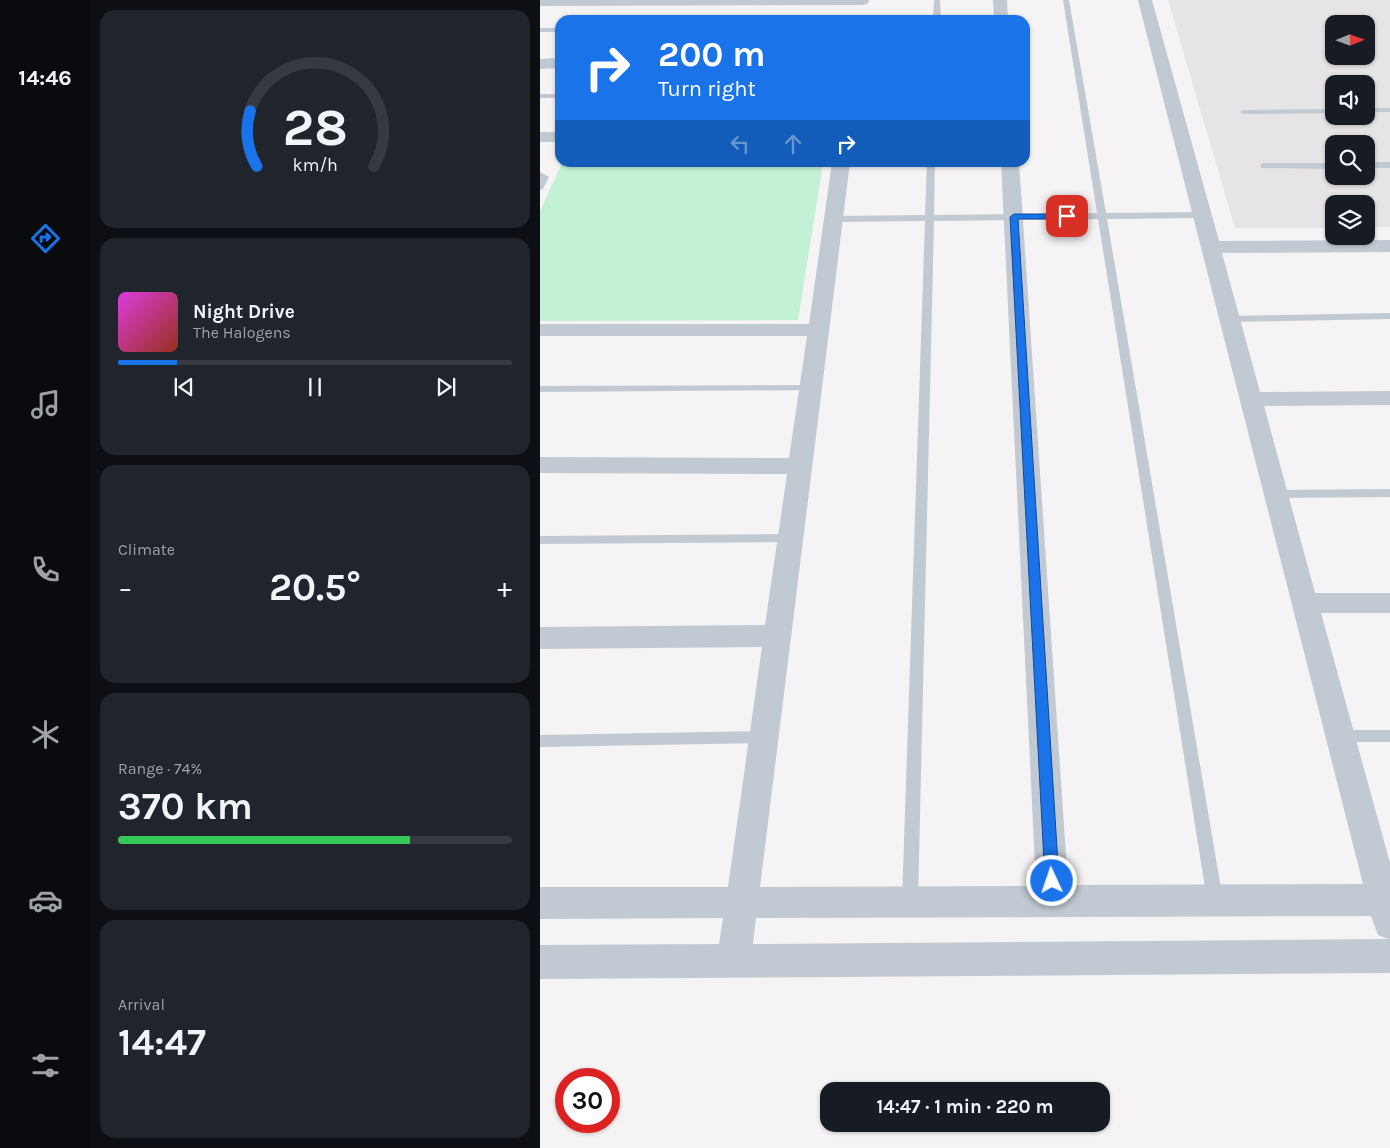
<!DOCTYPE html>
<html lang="en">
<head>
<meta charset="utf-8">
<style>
  body { margin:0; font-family:Karla,sans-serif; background:#20242c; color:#f1f3f6; height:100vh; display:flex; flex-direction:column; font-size:19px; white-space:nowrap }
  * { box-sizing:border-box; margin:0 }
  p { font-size:16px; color:#9ea1a6 }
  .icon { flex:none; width:28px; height:28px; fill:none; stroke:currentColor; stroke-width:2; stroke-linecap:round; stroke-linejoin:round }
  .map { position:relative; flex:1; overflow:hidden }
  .sheet { display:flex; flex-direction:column; gap:10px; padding:10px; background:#0d0f14; width:450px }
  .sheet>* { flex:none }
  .hud { position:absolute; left:15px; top:15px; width:475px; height:152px; border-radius:15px; box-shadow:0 1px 4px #0004; background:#1a73e8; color:#fff; overflow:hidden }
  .needle { width:32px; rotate:89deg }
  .controls { position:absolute; left:785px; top:15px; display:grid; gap:10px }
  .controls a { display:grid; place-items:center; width:50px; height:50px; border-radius:10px; background:#171b24; box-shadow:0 1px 4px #0004; font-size:25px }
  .speed { position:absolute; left:15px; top:1068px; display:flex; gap:10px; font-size:25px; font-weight:700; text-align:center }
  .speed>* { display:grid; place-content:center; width:65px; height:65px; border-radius:50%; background:#171b24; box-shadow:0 1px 4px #0004; line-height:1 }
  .speed .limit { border:8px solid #d22; background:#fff; color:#111 }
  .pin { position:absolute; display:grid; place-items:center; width:42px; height:42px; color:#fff; margin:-21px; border-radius:10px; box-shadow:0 2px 8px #0006 }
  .me { position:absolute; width:55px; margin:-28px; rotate:357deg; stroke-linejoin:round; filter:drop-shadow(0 0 4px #0008) }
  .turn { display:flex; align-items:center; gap:18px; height:105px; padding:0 20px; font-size:22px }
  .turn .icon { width:65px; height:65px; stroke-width:2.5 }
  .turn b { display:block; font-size:35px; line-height:42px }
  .lanes { display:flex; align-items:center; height:48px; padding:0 20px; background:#0003; justify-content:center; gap:25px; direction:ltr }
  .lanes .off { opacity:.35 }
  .big { font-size:38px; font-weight:700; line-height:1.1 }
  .sheet .tile { flex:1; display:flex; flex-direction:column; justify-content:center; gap:8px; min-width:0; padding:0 18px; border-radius:15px; background:#20242c }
  .sheet .dial { align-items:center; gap:0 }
  .dial svg { height:130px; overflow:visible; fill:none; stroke:#363941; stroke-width:7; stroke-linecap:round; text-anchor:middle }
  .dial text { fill:#f1f3f6; stroke:none }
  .song { display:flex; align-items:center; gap:15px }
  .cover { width:60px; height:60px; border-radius:8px; background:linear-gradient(135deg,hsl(300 70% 55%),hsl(10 70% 35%)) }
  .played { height:5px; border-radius:2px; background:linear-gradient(90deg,#1a73e8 15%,#363941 15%) }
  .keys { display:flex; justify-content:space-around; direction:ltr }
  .heat { display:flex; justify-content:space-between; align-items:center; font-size:28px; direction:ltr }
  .charge { height:8px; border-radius:4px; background:linear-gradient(90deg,#34c759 74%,#363941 0) }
  .trip { position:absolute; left:280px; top:1082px; width:290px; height:50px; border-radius:15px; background:#171b24; box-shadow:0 1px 4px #0004; font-weight:700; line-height:50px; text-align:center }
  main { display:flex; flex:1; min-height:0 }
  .dock { display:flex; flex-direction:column; width:90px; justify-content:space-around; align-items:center; background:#090b0e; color:#9ea1a6 }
  .dock .icon { width:35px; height:35px }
  .dock .current { color:#1a73e8 }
  .dock b { font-size:22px; color:#f1f3f6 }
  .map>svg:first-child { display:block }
  .education { fill:#e6e4e5; fill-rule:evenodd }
  .green { fill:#c3f1d5 }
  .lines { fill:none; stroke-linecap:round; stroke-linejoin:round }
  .service { fill:#c1cad2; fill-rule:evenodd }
  .minor { fill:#c1cad2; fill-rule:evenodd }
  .route { fill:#1a73e8; stroke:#114b97 }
</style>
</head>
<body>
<main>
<nav class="dock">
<b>14:46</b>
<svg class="icon current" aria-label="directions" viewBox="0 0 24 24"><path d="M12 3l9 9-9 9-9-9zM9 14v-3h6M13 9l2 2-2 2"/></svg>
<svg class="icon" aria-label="music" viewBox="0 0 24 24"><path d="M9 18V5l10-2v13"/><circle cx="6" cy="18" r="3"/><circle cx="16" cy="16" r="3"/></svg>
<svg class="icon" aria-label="phone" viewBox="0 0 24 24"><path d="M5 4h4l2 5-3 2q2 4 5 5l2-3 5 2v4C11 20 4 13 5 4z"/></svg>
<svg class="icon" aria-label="climate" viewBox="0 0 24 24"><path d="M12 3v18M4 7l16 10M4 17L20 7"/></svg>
<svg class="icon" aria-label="car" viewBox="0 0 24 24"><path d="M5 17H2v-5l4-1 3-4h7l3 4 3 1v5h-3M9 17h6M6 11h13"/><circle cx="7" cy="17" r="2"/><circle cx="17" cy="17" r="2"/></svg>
<svg class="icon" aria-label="filters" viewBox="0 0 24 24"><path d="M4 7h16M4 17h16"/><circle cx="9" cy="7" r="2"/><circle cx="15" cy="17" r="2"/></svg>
</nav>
<section class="sheet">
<div class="tile dial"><svg viewBox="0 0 100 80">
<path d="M14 69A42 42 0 1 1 86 69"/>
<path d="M14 69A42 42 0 0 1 10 35" stroke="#1a73e8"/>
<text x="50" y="56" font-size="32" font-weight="700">28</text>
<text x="50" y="72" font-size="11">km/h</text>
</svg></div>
<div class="tile">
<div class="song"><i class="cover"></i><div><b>Night Drive</b><p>The Halogens</p></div></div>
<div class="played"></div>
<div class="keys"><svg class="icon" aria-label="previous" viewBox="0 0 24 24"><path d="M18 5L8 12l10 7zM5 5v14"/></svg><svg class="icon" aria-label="pause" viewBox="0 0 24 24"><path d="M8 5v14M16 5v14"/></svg><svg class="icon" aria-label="next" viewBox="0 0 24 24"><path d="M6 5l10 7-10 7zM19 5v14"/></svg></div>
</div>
<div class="tile"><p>Climate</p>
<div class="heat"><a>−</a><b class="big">20.5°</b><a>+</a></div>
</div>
<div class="tile"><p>Range · 74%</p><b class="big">370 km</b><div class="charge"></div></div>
<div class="tile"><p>Arrival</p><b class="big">14:47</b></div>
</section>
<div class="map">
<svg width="850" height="1148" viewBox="0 0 850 1148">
  <rect width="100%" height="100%" fill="#f5f3f3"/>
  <!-- education -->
  <path class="education" d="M628,0H850V227H826V204H794V228H695ZM794,24H826V56H794ZM794,84H826V116H794ZM794,144H826V176H794Z"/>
  <!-- green -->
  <path class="green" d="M231,162V164H283L258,320L0,321V211L22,163Z"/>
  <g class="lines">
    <!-- service -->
    <path class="service" d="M394,0H400L401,20H393Z
      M523,0H529L566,213L662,212L666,215L662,218L567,219L683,900L681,905L675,907L669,905L667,900L558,219L394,221L378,901L376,906L370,908L364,906L362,901L385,221L293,222L288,219L293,216L385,215L387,162H395L394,215L557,213Z
      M0,28H20V32H0Z
      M0,94H20V98H0Z
      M826,108H850V112H826Z
      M794,109V113L704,114L700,112L704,110Z
      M826,162H850V168H826Z
      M724,163H794V169L721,168V164Z
      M0,172L9,177L3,189L0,190Z
      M850,313V319L689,322L684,319L689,316Z
      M270,385L274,386L275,388L274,390L0,392V386Z
      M850,489V497L736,498L730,494L736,490Z
      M251,534L257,538L251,542L0,544V536Z
      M800,730H850V742H800L795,740L793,736L795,732Z
      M224,731L229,733L231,737L229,741L224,743L0,747V735Z"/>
    <!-- minor -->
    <path class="minor" d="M0,0H329V1L327,4L322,5L0,6Z
      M453,0H467L468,20H454Z
      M598,0H612L679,241L850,240V252L682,253L720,392L850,391V405L724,406L775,593H850V613H781L850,863V973L0,979V945L179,944L183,918L0,919V887H188L222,647L0,649V627L225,625L247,474L0,473V457L249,458L267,336H0V324H269L292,162H310L220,887L496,886L461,162H479L528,885L823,884ZM831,916L838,935L848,939L213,944L216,918Z
      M20,58V68L0,69V59Z
      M0,132H20V142H0Z"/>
  </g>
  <!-- route -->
  <path class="route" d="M474,214H527L531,216L527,219H478L519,881L517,886L512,888L507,886L505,881L470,217Z"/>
</svg>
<div class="controls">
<a><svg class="needle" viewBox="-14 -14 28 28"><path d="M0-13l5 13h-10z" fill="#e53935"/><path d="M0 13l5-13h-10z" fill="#9ea1a6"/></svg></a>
<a><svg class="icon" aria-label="sound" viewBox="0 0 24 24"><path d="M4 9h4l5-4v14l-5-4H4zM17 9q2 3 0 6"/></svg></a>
<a><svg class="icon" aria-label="search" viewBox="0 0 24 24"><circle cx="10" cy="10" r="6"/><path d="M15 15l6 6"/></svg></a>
<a><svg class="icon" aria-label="layers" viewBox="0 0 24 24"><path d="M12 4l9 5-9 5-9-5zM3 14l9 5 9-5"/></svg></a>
</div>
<div class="speed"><div class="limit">30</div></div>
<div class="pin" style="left:527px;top:216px;background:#d93025"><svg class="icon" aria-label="arrive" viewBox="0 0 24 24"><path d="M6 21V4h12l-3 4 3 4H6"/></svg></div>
<svg class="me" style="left:512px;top:881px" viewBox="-20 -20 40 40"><circle r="17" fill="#1a73e8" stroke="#fff" stroke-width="3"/><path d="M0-11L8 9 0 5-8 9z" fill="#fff"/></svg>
<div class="trip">14:47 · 1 min · 220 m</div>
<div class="hud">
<div class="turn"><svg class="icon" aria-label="right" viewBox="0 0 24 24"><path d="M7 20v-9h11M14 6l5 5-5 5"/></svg><div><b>200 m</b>Turn right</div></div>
<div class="lanes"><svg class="icon off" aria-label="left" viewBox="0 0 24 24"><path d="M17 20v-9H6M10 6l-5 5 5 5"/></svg><svg class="icon off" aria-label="ahead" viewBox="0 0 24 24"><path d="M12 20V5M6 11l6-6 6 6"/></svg><svg class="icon" aria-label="right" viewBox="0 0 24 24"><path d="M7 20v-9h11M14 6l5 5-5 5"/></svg></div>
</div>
</div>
</main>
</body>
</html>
